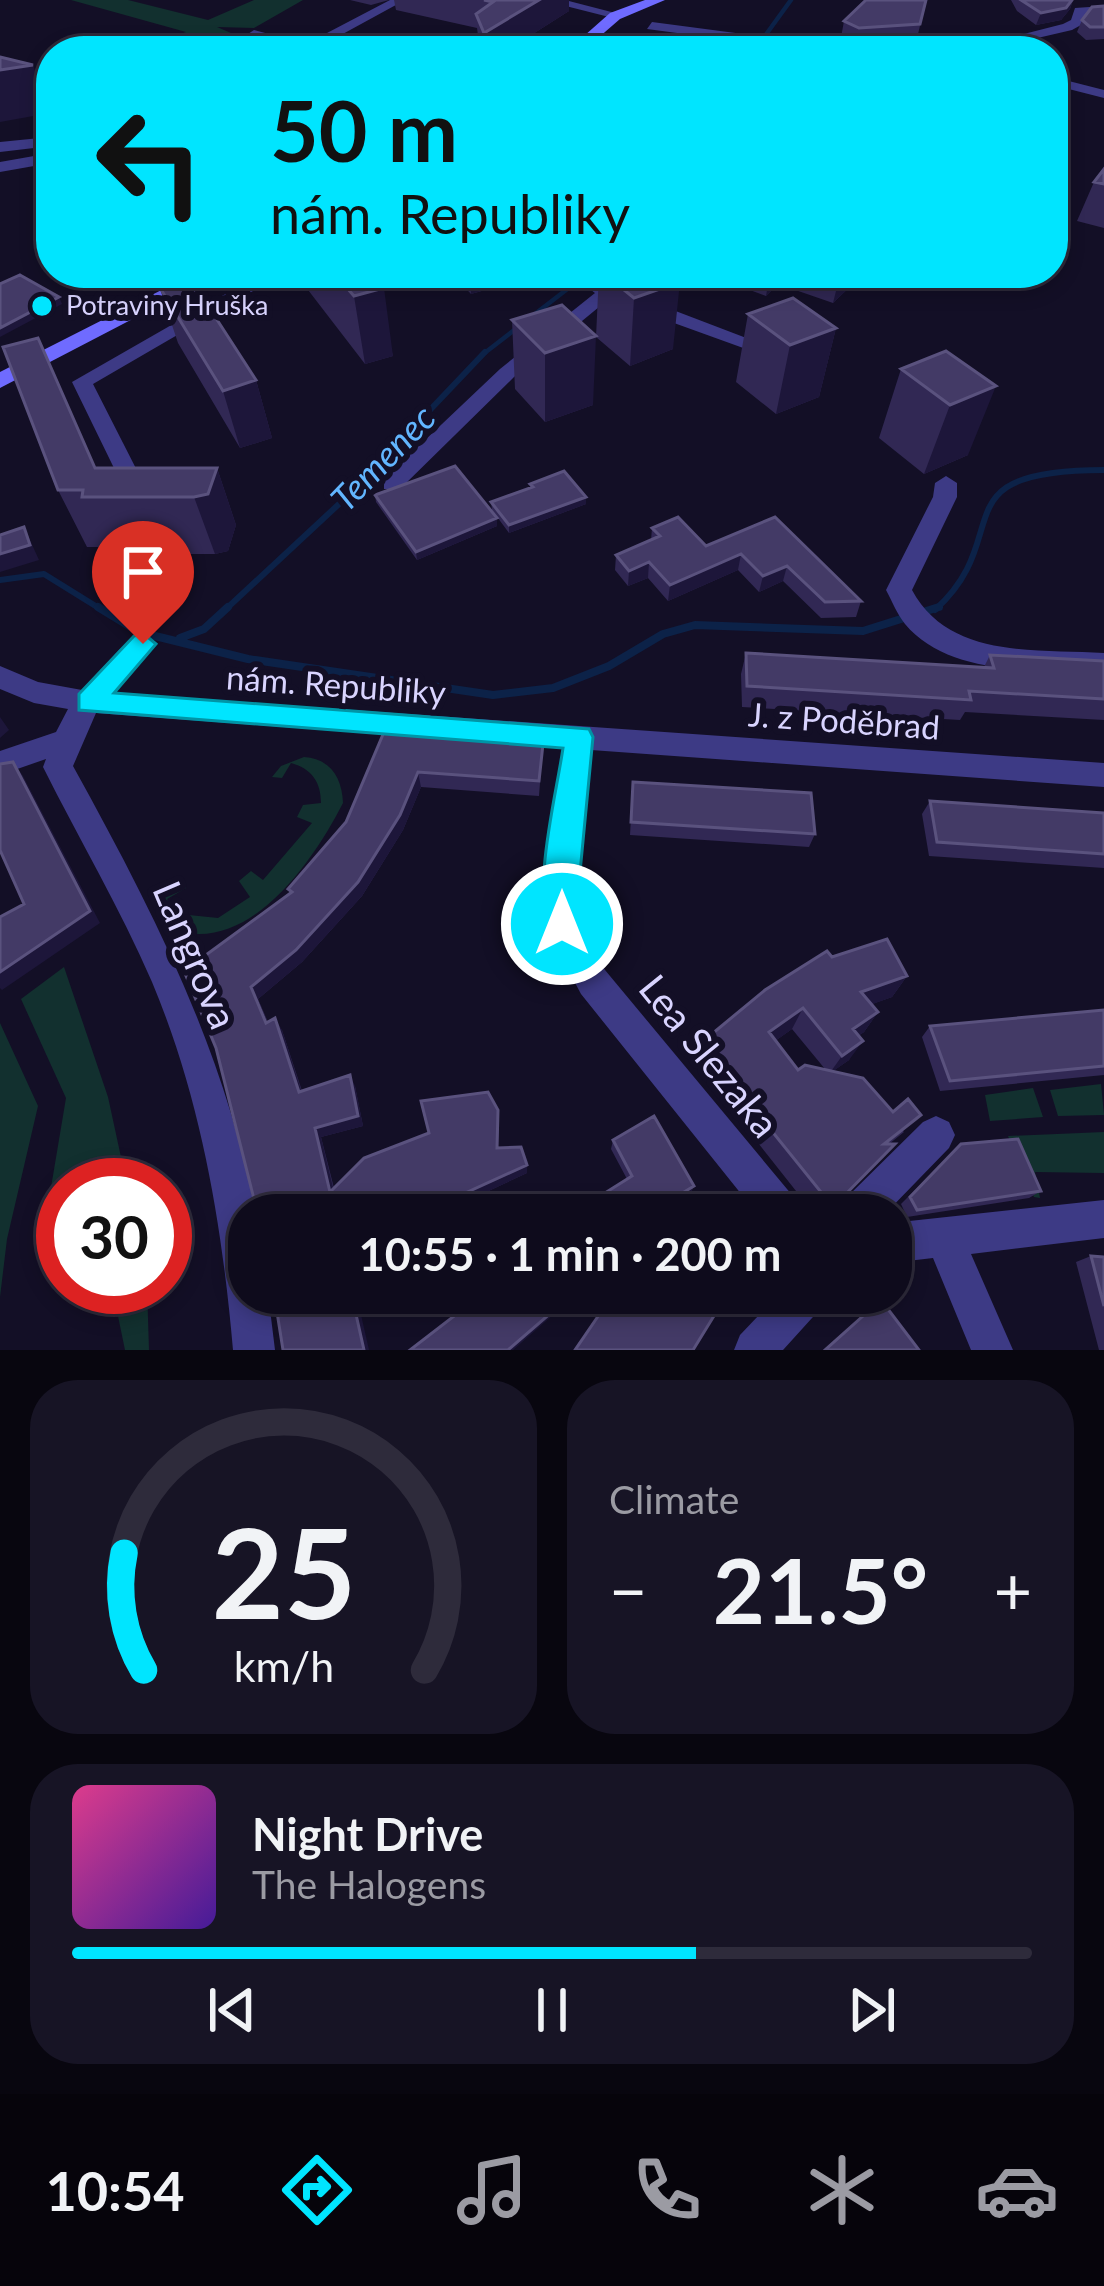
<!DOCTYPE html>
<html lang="en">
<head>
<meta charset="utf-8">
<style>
  body { margin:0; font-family:Lato,sans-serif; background:#171425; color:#f1f3f6; height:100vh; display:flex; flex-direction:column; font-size:45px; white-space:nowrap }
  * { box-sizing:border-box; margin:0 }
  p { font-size:39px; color:#9b9ba3 }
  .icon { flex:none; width:66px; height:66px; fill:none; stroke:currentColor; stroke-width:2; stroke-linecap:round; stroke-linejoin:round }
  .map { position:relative; height:1350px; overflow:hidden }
  .details { display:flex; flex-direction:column; gap:30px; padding:30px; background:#08060f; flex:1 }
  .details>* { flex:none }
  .guide { position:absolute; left:36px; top:36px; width:1032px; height:252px; border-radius:48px; box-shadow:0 6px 18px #0003,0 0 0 3px #2e2b3b; background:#00e5ff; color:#111; overflow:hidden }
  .speed { position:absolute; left:36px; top:1158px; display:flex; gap:24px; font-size:60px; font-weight:700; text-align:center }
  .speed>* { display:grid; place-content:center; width:156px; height:156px; border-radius:50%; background:#0e0b1c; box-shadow:0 6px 18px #0003,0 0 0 3px #2e2b3b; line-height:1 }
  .speed .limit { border:18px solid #d22; background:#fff; color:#111 }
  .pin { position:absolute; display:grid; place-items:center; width:102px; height:102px; color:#fff; margin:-123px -51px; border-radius:50% 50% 50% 0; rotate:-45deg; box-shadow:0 0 12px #0007 }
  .pin .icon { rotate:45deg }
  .me { position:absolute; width:132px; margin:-66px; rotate:0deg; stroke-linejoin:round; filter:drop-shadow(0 0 9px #0008) }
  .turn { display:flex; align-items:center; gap:42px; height:252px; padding:0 36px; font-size:54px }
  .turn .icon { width:156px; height:156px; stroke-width:2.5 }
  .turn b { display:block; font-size:84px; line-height:102px }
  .big { font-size:90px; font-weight:700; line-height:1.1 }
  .details .tile { flex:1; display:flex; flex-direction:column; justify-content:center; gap:18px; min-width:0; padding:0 42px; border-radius:48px; background:#171425 }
  .details .dial { align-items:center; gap:0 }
  .dial svg { height:312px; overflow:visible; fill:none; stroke:#2e2b3b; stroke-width:7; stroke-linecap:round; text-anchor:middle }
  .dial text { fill:#f1f3f6; stroke:none }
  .song { display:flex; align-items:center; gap:36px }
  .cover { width:144px; height:144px; border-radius:18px; background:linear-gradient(135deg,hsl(330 70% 55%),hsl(260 70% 35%)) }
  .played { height:12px; border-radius:6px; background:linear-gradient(90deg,#00e5ff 65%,#2e2b3b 65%) }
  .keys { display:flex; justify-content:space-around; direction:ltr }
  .heat { display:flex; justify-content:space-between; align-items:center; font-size:66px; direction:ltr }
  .details .tiles { flex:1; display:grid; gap:30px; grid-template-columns:1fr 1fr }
  .tile:last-child { grid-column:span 2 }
  .trip { position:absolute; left:228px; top:1194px; width:684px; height:120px; border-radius:48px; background:#0e0b1c; box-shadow:0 6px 18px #0003,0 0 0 3px #2e2b3b; font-weight:700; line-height:120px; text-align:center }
  .menu { display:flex; height:192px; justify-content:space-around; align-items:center; background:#06040b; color:#9b9ba3 }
  .menu .icon { width:84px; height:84px }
  .menu .current { color:#00e5ff }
  .menu b { font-size:54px; color:#f1f3f6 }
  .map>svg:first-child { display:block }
  .green { fill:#12302f }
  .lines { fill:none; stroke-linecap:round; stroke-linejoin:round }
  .stream-far2 { stroke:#0c2248; stroke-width:4.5 }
  .stream-far1 { stroke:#0c2248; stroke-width:6 }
  .stream { stroke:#0c2248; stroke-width:8 }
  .street { fill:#3d3a85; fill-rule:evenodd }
  .secondary { fill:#6f6bff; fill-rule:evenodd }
  .wall { fill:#312854; fill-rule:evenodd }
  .shaded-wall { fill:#1d163a }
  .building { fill:#433a66; stroke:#5a527e; stroke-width:3 }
  .route { fill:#00e5ff; stroke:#0095a6; stroke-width:3 }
  .poi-dot { fill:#00e5ff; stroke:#130f26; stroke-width:4.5 }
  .labels { text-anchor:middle; stroke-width:12; stroke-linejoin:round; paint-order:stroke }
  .far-poi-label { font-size:27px; fill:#d9d4ff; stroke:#130f26; text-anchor:start }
  .street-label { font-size:33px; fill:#d9d4ff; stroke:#130f26 }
  .water-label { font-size:36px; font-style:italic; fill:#62b6ff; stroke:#130f26 }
  .near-street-label { font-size:39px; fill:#d9d4ff; stroke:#130f26 }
</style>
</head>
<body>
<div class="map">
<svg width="1104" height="1350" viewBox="0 0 1104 1350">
  <rect width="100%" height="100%" fill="#130f26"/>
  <!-- green -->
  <path class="green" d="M71,0H128L208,20L254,0H303L254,28L217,27L231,33C197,50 167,51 130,51L186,32Z
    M304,757C331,759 342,778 343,803C314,860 251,952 178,931L157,893L176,878L186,888L167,899L179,914L218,918L250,897L239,881L251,871L263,880L312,823L297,817L303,805L321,803C321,782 312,769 291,763L282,778L272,777L281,766Z
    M64,967L108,1097L127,1185H63V1253L39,1259L66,1098L21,999Z
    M0,1023L38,1106L7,1239L0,1297Z
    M1101,1084L1104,1115L1058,1116L1050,1090Z
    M1033,1088L1043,1117L990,1121L985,1095Z
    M1104,1132V1173L1035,1172L1040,1198L1034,1197L1008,1136Z
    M112,1287H147L149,1350H125Z"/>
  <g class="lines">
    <!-- stream-far2 -->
    <path class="stream-far2" d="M754,51L791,0
      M482,355L588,273"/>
    <!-- stream-far1 -->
    <path class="stream-far1" d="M0,580L44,574L102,610
      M225,610L353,491L485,352
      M935,610C1018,535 935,470 1104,470"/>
    <!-- stream -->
    <path class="stream" d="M98,607L139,632L248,659L493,695L553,688L609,666L663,634L695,625L863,631L939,607
      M180,638L204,629L228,607"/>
    <!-- street -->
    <path class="street" d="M390,0H405L319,47L324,51H295L248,34L254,30L306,44Z
      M542,0H565L623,15L617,19Z
      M1104,6V14L1085,15L1081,25L1072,30L981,51H957L1063,24L1071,20L1075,8Z
      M652,22L843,47L850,51H813L647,29Z
      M1053,77L1104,90V98L1053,85Z
      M50,137L51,146L0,152V142Z
      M51,153V163L0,172V162Z
      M140,273H158L184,292L175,298L144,284Z
      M262,273H284L93,384L152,500L140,508L132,505L72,382Z
      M568,273H589L616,293L514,377L400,489H384V479L500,369L595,293Z
      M638,302H652L788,354L785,358H771L638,310Z
      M946,476L957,483V497L912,590C949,659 1036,649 1104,653V673C1041,670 949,677 905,624C897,614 892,601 886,590L933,497L935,483Z
      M143,634L156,644L111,693L1104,763V787L591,750C580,827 564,899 605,970L797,1201L802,1215H758L581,994C531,900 547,847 563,748L96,713L73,766C153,911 225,1051 256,1215H249V1293H268L275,1350H233C222,1224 201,1099 152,982C120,908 79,839 43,767L46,759L0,775V751L56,732L68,709L34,703L0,689V666L38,682L82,690L120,649Z
      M936,1116L949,1122L955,1135L949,1148L884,1215H838L843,1201L923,1122Z
      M1104,1200V1238L971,1254L1013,1350H971L933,1258L891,1263V1223Z
      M780,1293H828L822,1307L783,1350H734L740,1335Z"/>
    <!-- secondary -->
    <path class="secondary" d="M645,0H665L620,19L583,51H567L610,13Z
      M195,273H221L0,388V372Z"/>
  </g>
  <!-- wall -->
  <path class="wall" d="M350,0H389L371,5Z
    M394,0H569V11L506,51H480L477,28L396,10Z
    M926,0L915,47L854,51L840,43L844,21Z
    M1011,0H1073L1070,9L1061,20L1036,25L1017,11Z
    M1104,6V39L1086,40L1077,32L1082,20Z
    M1104,169V228L1077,221L1094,182Z
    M295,273H371L393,356L365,364Z
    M451,273H496V287L471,294Z
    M599,273H668L673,349L630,366L596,337Z
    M741,273H858L856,281L833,303L778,284L766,296L739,286Z
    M159,286L256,380L272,438L240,448L178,343Z
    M562,305L593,405L545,422L515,389L512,320Z
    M748,314L836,328L819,397L776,414L736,382Z
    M946,351L968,455L924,474L879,438L901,369Z
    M96,468H217L236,525L228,551L215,554H109L106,547H87L58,490Z
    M530,484L586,504L509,533L492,510L491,502L530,488Z
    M375,495L497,518V526L417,560L376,502Z
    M775,517L861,601L856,617L821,618L783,581L759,592L738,570L668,601L648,578L628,586L615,570L616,555L651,540L652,528L706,546Z
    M746,653L984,667L990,655L1104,661V720L965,712L960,720L742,707L741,674Z
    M384,732L543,744L539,796L421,787L403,830L362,896L302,962L258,999L268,1022L282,1030L302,1091L355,1086L363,1126L321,1137L334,1188L499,1120L498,1148L527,1173L437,1215H258L216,1048L290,893L288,889L346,822Z
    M633,782L815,834L809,847L630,835Z
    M930,801L1104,813V868L929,856L922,814Z
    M832,957L907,976L892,997L872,1004L878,1012L864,1032L858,1036L849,1060L833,1071L904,1132L889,1144H895L825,1215H815L694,1062L701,1043ZM792,1029L825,1069L798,1070L775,1041Z
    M1104,1010V1075L940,1091L922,1037L930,1026Z
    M613,1140L694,1186L690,1194L655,1215H570L627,1179L611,1149Z
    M961,1144L1041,1191L1029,1198L907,1217L901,1204Z
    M1091,1256L1104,1257V1350H1099L1076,1262Z"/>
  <!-- shaded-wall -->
  <path class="shaded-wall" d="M539,0H569V11L506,51H484V33Z
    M1073,0L1070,9L1061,20L1036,25L1041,13Z
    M33,65L50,113L0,122V70Z
    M470,273H496V287L471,294Z
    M770,273H780L778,284L766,296Z
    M845,273H858L856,281L833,303L839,279Z
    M680,282L673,349L630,366L634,298Z
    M384,288L393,356L365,364L354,296Z
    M59,297L62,304L0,337V328Z
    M836,328L819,397L776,414L790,345Z
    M596,336L593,405L545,422V353Z
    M256,380L272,438L240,448L223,391Z
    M996,386L968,455L924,474L950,405Z
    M217,468L236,525L228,551L215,554L194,497Z
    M586,497V504L509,533V525Z
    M497,518V526L417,560L416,552Z
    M24,527L39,560L0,572V554Z
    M741,554L738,570L668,601L670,585Z
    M649,562L648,578L628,586L629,571Z
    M787,566L783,581L759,592L763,576Z
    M0,717L9,730L0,738Z
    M13,762L23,776L100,923L2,990L0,988V972L90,911Z
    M418,772L421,787L403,830L362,896L302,962L258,999L273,1035L266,1023L251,987Z
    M907,976L892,997L848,1013L861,992Z
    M803,1008L792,1029L760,1052L769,1032Z
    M878,1012L864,1032L840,1049L853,1029Z
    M275,1018L282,1030L305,1102L299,1092Z
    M863,1041L849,1060L829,1074L842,1056Z
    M350,1075L355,1086L363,1126L321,1137L336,1200L330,1192L315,1128Z
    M527,1165V1173L437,1215H417Z
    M694,1186L690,1194L655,1215H646Z
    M360,1293H364L366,1303L359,1306L369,1350H364L353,1301Z
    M574,1293H578L513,1350H508Z"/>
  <!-- building -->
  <path class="building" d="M484,0H539L484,33L476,14L493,2Z
    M866,0H926L920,24L859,28L844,21Z
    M1021,0H1072L1066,8L1041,13Z
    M1104,6V27H1090L1082,20L1092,7Z
    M648,35L695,40L690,51H637Z
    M0,57L33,65L0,70Z
    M1104,169V184L1094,182Z
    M334,273H371L384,288L354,296Z
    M603,273H668L680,282L634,298Z
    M821,273H845L839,279Z
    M20,275L59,297L0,328V284Z
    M190,278L256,380L223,391L159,286Z
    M793,298L836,328L790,345L748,314Z
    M562,305L596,336L545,353L512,320Z
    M38,338L95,468H217L208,494L194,497H82L83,490H58L3,347Z
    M946,351L996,386L950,405L901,369Z
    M455,466L497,518L416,552L375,495Z
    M564,471L586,497L509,525L491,502L533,487L530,484Z
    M678,517L706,546L775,517L861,601L825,602L787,566L763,576L741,554L670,585L649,562L629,571L616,555L660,536L652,528Z
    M24,527L30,545L0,554V535Z
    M746,653L994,668L990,655L1104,661V699L969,691L971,700L747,686Z
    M384,732L543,744L539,781L418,772L400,815L358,882L296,950L251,987L266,1023L275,1018L299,1092L350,1075L358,1116L315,1128L330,1192L364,1158L429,1133L421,1101L488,1092L498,1110L497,1148L521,1147L527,1165L417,1215H258L216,1048L184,971L292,892L288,889L346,822Z
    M13,762L90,911L0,972V917L24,904L0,850V764Z
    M633,782L811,793L815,834L631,822Z
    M930,801L1104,813V854L937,842Z
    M887,939L907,976L861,992L878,1012L853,1029L863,1041L842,1056L803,1008L769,1032L798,1070L805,1065L863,1078L893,1112L908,1099L921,1115L884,1144H895L833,1207L701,1043L765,990L827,951L832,957Z
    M1104,1010V1066L950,1081L930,1026Z
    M654,1116L694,1186L646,1215H570L632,1176L613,1140Z
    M1018,1139L1041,1191L917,1210L910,1197L961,1144Z
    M704,1200L723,1215H694Z
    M1091,1256L1104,1257V1306Z
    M274,1293H360L361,1298L353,1301L364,1350H283Z
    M484,1293H574L508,1350H410Z
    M614,1293H621L633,1305L641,1293H728L693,1350H575Z
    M881,1300L919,1350H825Z"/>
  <!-- route -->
  <path class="route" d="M143,633L156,644L114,693L589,729L593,737L574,935L562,939L551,935C531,890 556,797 563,748L79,710V694L134,636Z"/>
  <!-- markers -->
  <circle class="poi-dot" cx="42" cy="306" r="12"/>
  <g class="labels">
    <!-- far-poi labels -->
    <g class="far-poi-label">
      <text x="66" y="315">Potraviny Hruška</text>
    </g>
    <!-- street labels -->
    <g class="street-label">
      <text transform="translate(336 685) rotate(4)" y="12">nám. Republiky</text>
      <text transform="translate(844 721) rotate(4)" y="12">J. z Poděbrad</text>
    </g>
    <!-- water labels -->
    <g class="water-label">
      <text transform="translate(383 458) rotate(-46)" y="13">Temenec</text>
    </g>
    <!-- near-street labels -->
    <g class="near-street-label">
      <text transform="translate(195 955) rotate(67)" y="14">Langrova</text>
      <text transform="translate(709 1056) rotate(51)" y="14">Lea Slezaka</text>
    </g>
  </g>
</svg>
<div class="speed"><div class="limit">30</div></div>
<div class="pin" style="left:143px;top:644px;background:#d93025"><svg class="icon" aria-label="arrive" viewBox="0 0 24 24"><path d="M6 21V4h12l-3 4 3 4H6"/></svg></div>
<svg class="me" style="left:562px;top:924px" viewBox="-20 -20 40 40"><circle r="17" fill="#00e5ff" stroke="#fff" stroke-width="3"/><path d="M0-11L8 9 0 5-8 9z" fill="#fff"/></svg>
<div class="trip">10:55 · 1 min · 200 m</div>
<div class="guide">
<div class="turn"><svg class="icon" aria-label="left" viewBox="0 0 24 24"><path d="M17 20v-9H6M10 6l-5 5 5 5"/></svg><div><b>50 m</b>nám. Republiky</div></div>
</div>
</div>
<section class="details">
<div class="tiles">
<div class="tile dial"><svg viewBox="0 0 100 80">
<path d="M14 69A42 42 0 1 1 86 69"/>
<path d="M14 69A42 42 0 0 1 9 39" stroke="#00e5ff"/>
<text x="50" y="56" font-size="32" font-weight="700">25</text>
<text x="50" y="72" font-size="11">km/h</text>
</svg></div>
<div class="tile"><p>Climate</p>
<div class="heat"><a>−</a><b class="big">21.5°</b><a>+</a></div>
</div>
<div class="tile">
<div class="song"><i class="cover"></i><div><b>Night Drive</b><p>The Halogens</p></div></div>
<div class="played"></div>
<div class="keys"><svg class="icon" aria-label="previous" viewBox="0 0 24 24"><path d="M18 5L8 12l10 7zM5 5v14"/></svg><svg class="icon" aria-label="pause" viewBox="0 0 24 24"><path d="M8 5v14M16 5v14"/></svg><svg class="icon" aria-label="next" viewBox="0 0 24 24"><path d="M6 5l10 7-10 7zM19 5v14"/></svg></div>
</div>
</div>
</section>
<nav class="menu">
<b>10:54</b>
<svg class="icon current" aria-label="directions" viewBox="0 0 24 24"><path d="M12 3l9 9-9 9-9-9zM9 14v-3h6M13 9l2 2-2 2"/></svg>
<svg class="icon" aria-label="music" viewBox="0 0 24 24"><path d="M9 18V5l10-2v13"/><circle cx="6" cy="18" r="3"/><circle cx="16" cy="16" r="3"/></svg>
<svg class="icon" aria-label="phone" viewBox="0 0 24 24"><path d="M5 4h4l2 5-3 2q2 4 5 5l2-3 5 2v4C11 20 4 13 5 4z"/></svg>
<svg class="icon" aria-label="climate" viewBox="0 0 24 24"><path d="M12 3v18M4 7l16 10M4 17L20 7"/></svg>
<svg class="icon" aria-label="car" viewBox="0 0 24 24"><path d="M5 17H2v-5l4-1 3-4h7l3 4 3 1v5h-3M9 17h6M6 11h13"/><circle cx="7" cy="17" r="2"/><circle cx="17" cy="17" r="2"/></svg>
</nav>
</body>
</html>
